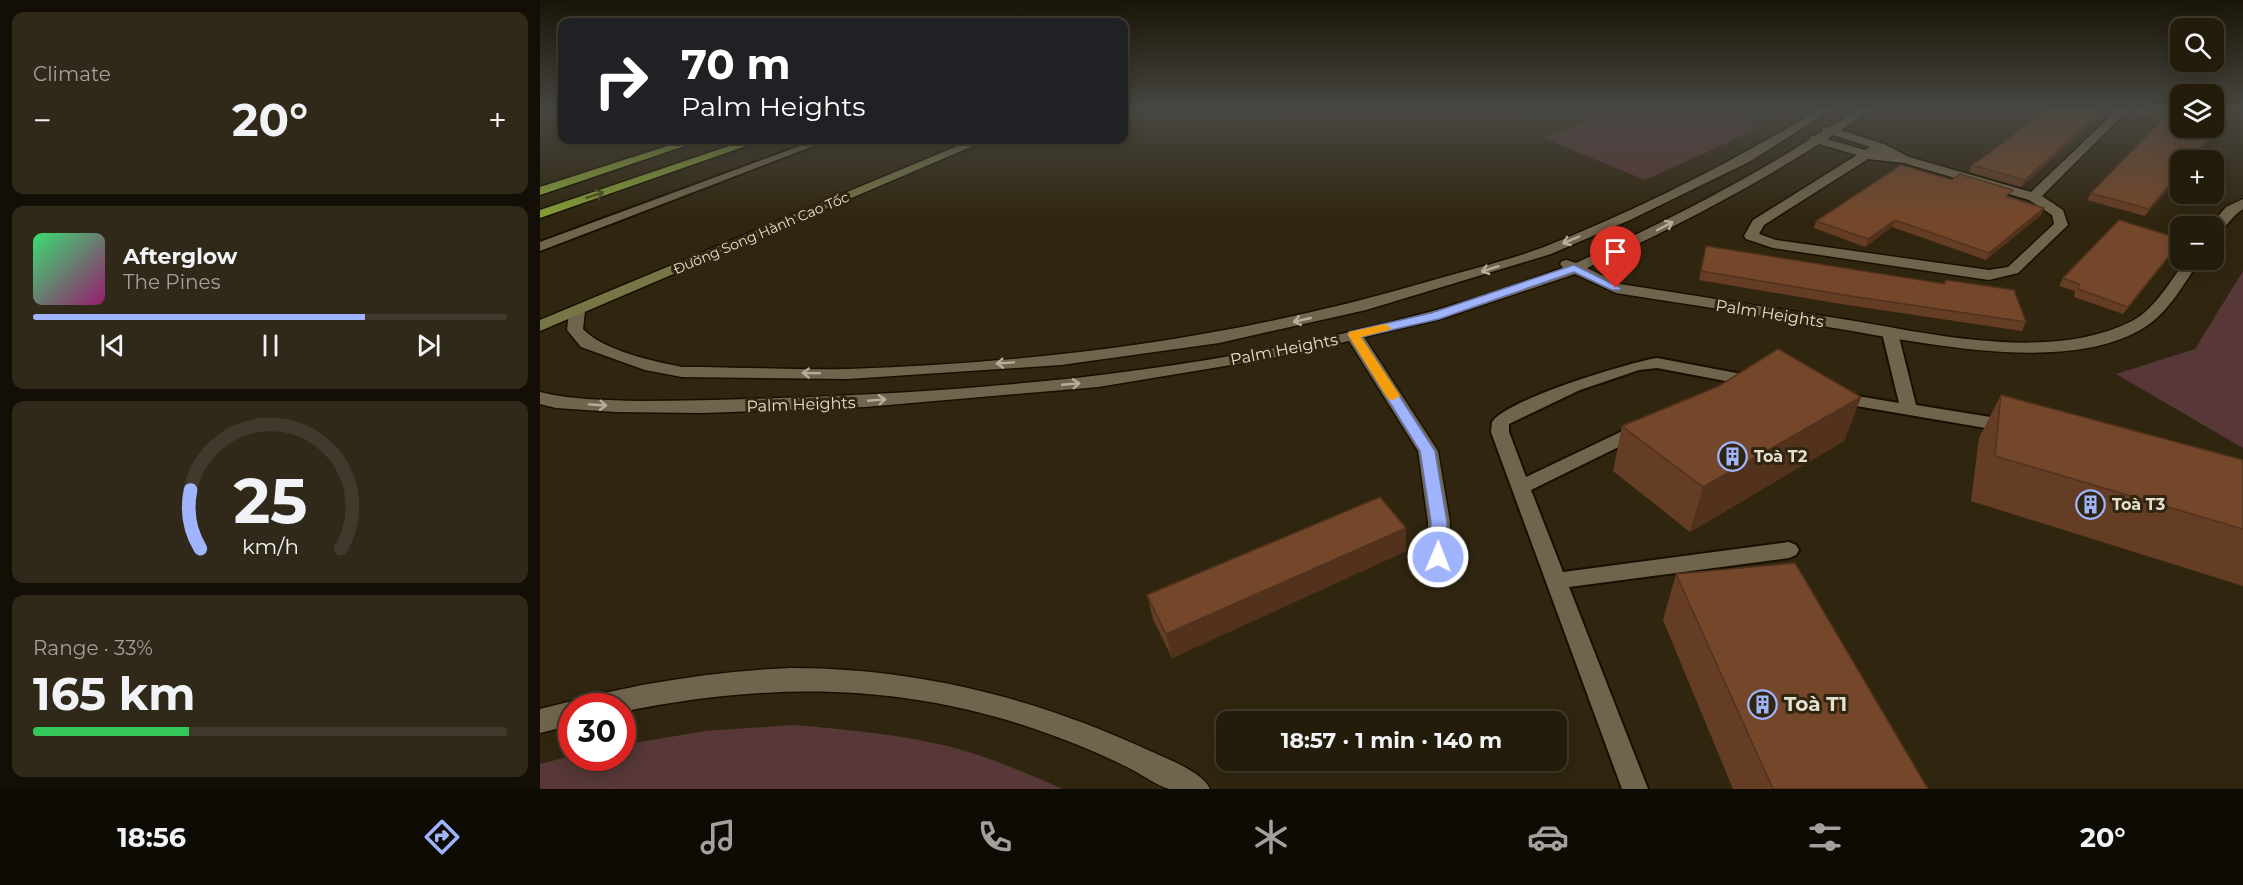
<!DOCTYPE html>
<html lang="en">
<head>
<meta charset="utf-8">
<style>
  body { margin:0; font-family:Montserrat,sans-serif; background:#302919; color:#f1f3f6; height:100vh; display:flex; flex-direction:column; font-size:22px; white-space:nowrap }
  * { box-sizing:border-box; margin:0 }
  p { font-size:20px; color:#a3a19d }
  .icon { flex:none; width:33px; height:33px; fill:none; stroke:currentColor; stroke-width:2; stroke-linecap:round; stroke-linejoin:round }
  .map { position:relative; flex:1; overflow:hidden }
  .panel { display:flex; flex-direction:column; gap:12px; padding:12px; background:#140f06; width:540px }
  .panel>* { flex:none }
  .guide { position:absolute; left:18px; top:18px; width:570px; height:126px; border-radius:12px; box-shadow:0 3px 15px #0003,0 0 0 2px #413a2c; background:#202124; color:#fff; overflow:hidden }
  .tools { position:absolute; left:1630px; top:18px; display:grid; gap:12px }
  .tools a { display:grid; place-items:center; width:54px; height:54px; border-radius:12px; background:#241c0b; box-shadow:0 3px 15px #0003,0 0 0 2px #413a2c; font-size:30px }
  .speed { position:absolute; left:18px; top:693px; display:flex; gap:12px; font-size:30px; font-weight:700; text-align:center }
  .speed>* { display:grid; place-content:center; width:78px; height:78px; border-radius:50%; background:#241c0b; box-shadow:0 3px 15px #0003,0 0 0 2px #413a2c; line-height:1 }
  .speed .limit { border:9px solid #d22; background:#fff; color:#111 }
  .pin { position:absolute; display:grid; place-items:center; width:51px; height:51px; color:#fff; margin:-62px -26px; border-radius:50% 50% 50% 0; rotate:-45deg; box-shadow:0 0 6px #0007 }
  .pin .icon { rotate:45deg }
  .me { position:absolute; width:66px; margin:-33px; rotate:1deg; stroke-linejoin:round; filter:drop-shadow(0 0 4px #0008) }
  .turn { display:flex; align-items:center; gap:21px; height:126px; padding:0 24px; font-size:27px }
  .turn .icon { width:78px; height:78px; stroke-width:2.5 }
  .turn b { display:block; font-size:42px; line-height:51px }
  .big { font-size:45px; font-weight:700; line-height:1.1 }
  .panel .card { flex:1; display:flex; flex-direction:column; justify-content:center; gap:9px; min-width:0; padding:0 21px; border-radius:12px; background:#302919 }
  .panel .dial { align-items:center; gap:0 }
  .dial svg { height:156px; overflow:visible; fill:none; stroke:#413a2c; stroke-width:7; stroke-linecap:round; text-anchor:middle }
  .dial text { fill:#f1f3f6; stroke:none }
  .song { display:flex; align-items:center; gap:18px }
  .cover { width:72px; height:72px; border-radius:9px; background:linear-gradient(135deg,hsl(140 70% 55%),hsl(320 70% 35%)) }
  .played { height:6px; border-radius:3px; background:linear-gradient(90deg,#a0b3fd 70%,#413a2c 70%) }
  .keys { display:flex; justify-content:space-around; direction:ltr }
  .heat { display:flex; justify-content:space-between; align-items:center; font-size:33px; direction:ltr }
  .charge { height:9px; border-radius:4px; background:linear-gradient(90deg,#34c759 33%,#413a2c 0) }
  .trip { position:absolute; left:676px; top:711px; width:351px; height:60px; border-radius:12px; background:#241c0b; box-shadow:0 3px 15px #0003,0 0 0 2px #413a2c; font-weight:700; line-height:60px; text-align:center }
  .tab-bar { display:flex; height:96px; justify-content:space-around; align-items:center; background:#0e0b04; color:#a3a19d }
  .tab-bar .icon { width:42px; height:42px }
  .tab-bar .active { color:#a0b3fd }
  .tab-bar b { font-size:27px; color:#f1f3f6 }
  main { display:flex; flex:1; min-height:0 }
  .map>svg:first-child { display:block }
  .green { fill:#573738 }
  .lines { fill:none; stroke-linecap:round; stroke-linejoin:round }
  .service-casing { stroke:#180f00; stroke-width:4 }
  .minor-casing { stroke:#180f00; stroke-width:3 }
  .secondary-casing { stroke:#180f00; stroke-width:3 }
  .motorway-casing { stroke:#180f00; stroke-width:3 }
  .service { fill:#70654c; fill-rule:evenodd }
  .minor { fill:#70654c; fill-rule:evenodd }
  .secondary { fill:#767646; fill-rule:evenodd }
  .motorway { fill:#859e37; fill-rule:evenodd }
  .wall { fill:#653d24 }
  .shaded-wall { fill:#52321d }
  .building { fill:#75472a; stroke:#52321d; stroke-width:1.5 }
  .oneway { stroke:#4e501d }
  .oneway2 { stroke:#b6ae9c }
  .route { fill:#a0b3fd; stroke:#6874a4; stroke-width:1.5 }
  .slow { fill:#f59e0b }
  .labels { text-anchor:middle; stroke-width:6; stroke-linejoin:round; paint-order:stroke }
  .far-street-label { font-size:14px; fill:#e5dfd1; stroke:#30260f }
  .street-label { font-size:16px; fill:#e5dfd1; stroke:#30260f }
  .poi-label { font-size:16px; font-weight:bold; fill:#e5dfd1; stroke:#30260f; text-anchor:start }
  .near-poi-label { font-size:20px; font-weight:bold; fill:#e5dfd1; stroke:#30260f; text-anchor:start }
</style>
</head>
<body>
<main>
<section class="panel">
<div class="card"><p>Climate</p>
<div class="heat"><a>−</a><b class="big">20°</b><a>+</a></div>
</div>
<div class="card">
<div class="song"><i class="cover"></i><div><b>Afterglow</b><p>The Pines</p></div></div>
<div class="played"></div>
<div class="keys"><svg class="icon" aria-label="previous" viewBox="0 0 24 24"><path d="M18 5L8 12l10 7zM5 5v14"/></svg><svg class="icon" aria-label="pause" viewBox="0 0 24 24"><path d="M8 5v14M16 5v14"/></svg><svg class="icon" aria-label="next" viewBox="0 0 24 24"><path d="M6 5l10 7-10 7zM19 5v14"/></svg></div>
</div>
<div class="card dial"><svg viewBox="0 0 100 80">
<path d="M14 69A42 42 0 1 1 86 69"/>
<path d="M14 69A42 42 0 0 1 9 39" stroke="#a0b3fd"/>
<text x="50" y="56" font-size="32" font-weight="700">25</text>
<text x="50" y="72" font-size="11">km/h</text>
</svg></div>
<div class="card"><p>Range · 33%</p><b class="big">165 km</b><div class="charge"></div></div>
</section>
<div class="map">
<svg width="1703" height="789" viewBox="0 0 1703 789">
  <rect width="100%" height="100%" fill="#30260f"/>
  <!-- green -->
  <path class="green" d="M1076,109H1166L1222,127L1105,180L1003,138Z
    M1703,271V448L1576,374L1655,349Z
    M254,725C308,730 362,734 415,748C452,758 488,774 523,789H0V764L31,756L32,758H82L83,745L165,731Z"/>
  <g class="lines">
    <defs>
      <path id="service" d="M276,140H289L0,251V242Z
        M1350,328L1358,333L1376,405L1469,420L1475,422L1478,426L1475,430L1469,432L1293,402L1291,398L1293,394L1299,393L1359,403L1342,333Z
        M1117,358L1212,376L1220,381L1212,386L1117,368L1099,370L1040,390L969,424V432L986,477L1093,426H1105L1108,430L1105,434L991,490L1023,572L1249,542L1256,545L1259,550L1256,555L1249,558L1029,587L1108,789H1082L951,432L952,422C968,399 1087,363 1117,358Z"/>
      <path id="minor" d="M1280,109H1293L1209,162L1090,220L1011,254L826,310L679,343L521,365L308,379L142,377L105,370L41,347L27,330L29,311L37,306L45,311L43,329C64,351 113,361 142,367C197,367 253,370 309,369C505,363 701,337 890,281C927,270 967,261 1004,247C1100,209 1192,162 1280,109Z
        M1320,109H1332L1301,130L1344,144L1369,157L1491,192L1578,109H1589L1502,196L1523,210L1528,225L1478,273L1449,280L1233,248L1206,239L1204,236L1213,220L1317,155L1279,144C1205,191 1127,231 1047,268L1080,284C1152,295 1224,307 1296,318C1386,332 1507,364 1592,321C1615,309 1631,280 1646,260H1660C1645,282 1629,312 1605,327C1526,377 1376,341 1288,327C1217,315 1147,304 1076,293L1035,274L901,319L824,337L898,451L910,522L909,557L906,563L898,565L890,563L887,557L888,522L878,451L809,341L734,358L558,387L325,407L163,413L76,412L16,408L0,404V392C32,400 66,400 99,401C146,401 192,400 239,398C458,391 678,370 889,312C935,300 979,283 1023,268L1020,264L1022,261L1027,260L1036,263C1116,226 1194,187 1269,140L1270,137L1283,132V128L1290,127ZM1293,135L1330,147L1325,150L1287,139ZM1328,159L1364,163L1489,200L1512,215L1514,224L1468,267L1449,270L1236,240L1219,234L1224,225Z
        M1703,199V209C1692,215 1686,230 1674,234V226H1670L1686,207Z
        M251,668C377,668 496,698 610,751C627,759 663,772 670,789C658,789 641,789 629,789C616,785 601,774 589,768C557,752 525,739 492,728C355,682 222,683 82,712V706H44L48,698C65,692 84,689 102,685C152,676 201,670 251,668Z
        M32,701L42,706H32V725L0,733V709Z"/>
      <path id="secondary" d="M432,140H447L0,331V320Z"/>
      <path id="motorway" d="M146,140H162L0,195V187Z
        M207,140H223L0,218V210Z"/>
    </defs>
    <!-- service casing -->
    <use href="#service" class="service-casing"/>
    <!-- minor casing -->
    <use href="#minor" class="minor-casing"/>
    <!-- secondary casing -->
    <use href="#secondary" class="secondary-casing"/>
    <!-- motorway casing -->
    <use href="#motorway" class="motorway-casing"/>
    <!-- service -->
    <use href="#service" class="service"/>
    <!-- minor -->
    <use href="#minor" class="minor"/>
    <!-- secondary -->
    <use href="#secondary" class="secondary"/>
    <!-- motorway -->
    <use href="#motorway" class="motorway"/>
  </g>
  <!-- wall -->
  <path class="wall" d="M1504,109H1564L1562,114L1481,187L1429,172L1432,165L1458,147Z
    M1591,109H1695L1652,160H1641L1605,216L1547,200L1551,193L1622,120L1589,112Z
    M1470,197L1501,215L1446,260L1352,227L1325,247L1274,228L1276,221Z
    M1641,241L1638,246L1583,314L1534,297L1535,291L1519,286L1523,278Z
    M1164,254L1404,283L1406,280L1486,322L1482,331L1301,304L1159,280Z
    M1179,386L1321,397L1304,441L1150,532L1073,471L1082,426Z
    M1461,395L1703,460V586L1431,501L1439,438Z
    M866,551L632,658L613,619L607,595Z
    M1136,574L1388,789H1193L1123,620Z"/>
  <!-- shaded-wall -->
  <path class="shaded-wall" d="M1563,109H1564L1562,114L1481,187L1485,180Z
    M1694,109H1695L1652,160H1650Z
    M1641,171V174L1605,216L1609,209Z
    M1504,208L1501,215L1446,260L1449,253Z
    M1355,220L1352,227L1325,247L1328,239Z
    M1641,241L1638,246L1583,314L1588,307Z
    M1321,397L1304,441L1150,532L1163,487Z
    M866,528V551L632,658L626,634Z"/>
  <!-- building -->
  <path class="building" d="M1504,109H1563L1485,180L1432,165L1458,147Z
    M1605,109H1641V128H1674V109H1694L1650,160H1641V171L1609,209L1551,193L1628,114Z
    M1361,165L1412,180L1420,174L1473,190L1466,196L1504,208L1449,253L1355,220L1328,239L1276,221Z
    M1579,220L1641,239V241L1588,307L1538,289L1539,284L1523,278Z
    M1166,246L1405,284L1406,280L1474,290L1486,322L1304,295L1161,271Z
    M1238,349L1321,397L1163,487L1082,426L1179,386Z
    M1461,395L1703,460V529L1455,456Z
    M840,497L866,528L626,634L607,595Z
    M1255,563L1388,789H1233L1136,574Z"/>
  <!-- one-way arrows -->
  <defs><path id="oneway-shaft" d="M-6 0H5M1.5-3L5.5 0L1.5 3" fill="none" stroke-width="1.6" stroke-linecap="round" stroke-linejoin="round" transform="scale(1.5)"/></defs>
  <use class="oneway" href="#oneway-shaft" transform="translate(55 195) rotate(-19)"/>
  <g class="oneway2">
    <use href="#oneway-shaft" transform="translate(1125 226) rotate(-28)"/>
    <use href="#oneway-shaft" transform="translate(1031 240) rotate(157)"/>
    <use href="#oneway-shaft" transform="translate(950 269) rotate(162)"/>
    <use href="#oneway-shaft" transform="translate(762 320) rotate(167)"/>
    <use href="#oneway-shaft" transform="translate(465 363) rotate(176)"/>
    <use href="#oneway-shaft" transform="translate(271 373) rotate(-179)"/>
    <use href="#oneway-shaft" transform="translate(531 384) rotate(-5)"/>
    <use href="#oneway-shaft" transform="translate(337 400) rotate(-5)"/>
    <use href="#oneway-shaft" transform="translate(58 405) rotate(4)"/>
  </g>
  <!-- sky -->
  <linearGradient id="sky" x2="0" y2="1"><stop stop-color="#1a1508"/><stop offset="0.5" stop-color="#484742"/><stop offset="1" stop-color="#484742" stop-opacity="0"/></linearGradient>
  <rect width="1703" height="219" fill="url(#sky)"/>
  <!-- route -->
  <path class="route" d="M1034,265L1081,288L1080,290H1072L1034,272L899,319L821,337L895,451L907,522L906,557L904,562L898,563L892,562L889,557L891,522L880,451L808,335L809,332L891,313Z"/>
  <!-- slow -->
  <path class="slow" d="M845,324L851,328L849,330L821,337L860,396L853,400L848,399L808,335L809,332Z"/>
  <!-- icons -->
  <defs>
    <symbol id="building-ring" viewBox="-11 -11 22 22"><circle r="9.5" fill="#30260f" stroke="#a0b3fd" stroke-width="1.5"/><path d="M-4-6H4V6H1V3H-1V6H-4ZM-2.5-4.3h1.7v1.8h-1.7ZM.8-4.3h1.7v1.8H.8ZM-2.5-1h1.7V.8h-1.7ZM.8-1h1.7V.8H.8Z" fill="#a0b3fd"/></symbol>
  </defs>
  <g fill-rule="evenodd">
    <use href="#building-ring" x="1176" y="440" width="33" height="33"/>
    <use href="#building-ring" x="1534" y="488" width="33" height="33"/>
    <use href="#building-ring" x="1206" y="688" width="33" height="33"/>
  </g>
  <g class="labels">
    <!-- far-street labels -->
    <g class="far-street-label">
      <text transform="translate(221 233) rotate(-23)" y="5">Đường Song Hành Cao Tốc</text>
    </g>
    <!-- street labels -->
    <g class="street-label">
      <text transform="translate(1230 313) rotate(9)" y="6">Palm Heights</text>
      <text transform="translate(744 349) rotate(-11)" y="6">Palm Heights</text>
      <text transform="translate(261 404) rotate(-2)" y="6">Palm Heights</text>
    </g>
    <!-- poi labels -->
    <g class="poi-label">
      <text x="1214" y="462">Toà T2</text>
      <text x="1572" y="510">Toà T3</text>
    </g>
    <!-- near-poi labels -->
    <g class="near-poi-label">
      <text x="1244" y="711">Toà T1</text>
    </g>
  </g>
</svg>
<div class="tools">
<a><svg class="icon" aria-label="search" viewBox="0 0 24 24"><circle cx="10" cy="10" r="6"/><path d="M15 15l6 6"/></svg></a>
<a><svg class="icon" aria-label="layers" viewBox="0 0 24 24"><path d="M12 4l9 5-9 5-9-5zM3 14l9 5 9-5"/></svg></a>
<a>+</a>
<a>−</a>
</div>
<div class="speed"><div class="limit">30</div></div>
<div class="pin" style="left:1076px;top:288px;background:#d93025"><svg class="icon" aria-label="arrive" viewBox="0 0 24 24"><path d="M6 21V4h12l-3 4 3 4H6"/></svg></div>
<svg class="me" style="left:898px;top:557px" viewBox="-20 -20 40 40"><circle r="17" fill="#a0b3fd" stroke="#fff" stroke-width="3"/><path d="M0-11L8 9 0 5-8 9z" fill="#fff"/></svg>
<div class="trip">18:57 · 1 min · 140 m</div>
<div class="guide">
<div class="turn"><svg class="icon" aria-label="right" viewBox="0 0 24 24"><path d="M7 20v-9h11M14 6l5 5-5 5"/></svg><div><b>70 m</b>Palm Heights</div></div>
</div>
</div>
</main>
<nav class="tab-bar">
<b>18:56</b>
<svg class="icon active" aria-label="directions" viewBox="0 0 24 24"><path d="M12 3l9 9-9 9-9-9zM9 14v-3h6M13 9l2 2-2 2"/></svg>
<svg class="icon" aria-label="music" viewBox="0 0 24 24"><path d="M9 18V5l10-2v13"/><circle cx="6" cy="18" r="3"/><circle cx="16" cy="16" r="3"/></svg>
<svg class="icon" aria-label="phone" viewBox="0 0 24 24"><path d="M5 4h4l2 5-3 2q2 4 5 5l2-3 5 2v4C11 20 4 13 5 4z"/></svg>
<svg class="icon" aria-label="climate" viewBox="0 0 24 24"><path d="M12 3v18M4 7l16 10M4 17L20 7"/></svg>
<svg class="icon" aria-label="car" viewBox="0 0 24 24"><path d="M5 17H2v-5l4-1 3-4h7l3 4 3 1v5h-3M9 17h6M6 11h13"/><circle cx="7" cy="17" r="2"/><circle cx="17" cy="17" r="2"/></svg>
<svg class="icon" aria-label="filters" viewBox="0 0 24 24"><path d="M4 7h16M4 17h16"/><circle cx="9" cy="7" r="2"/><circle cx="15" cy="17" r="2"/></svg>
<b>20°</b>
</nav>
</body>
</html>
